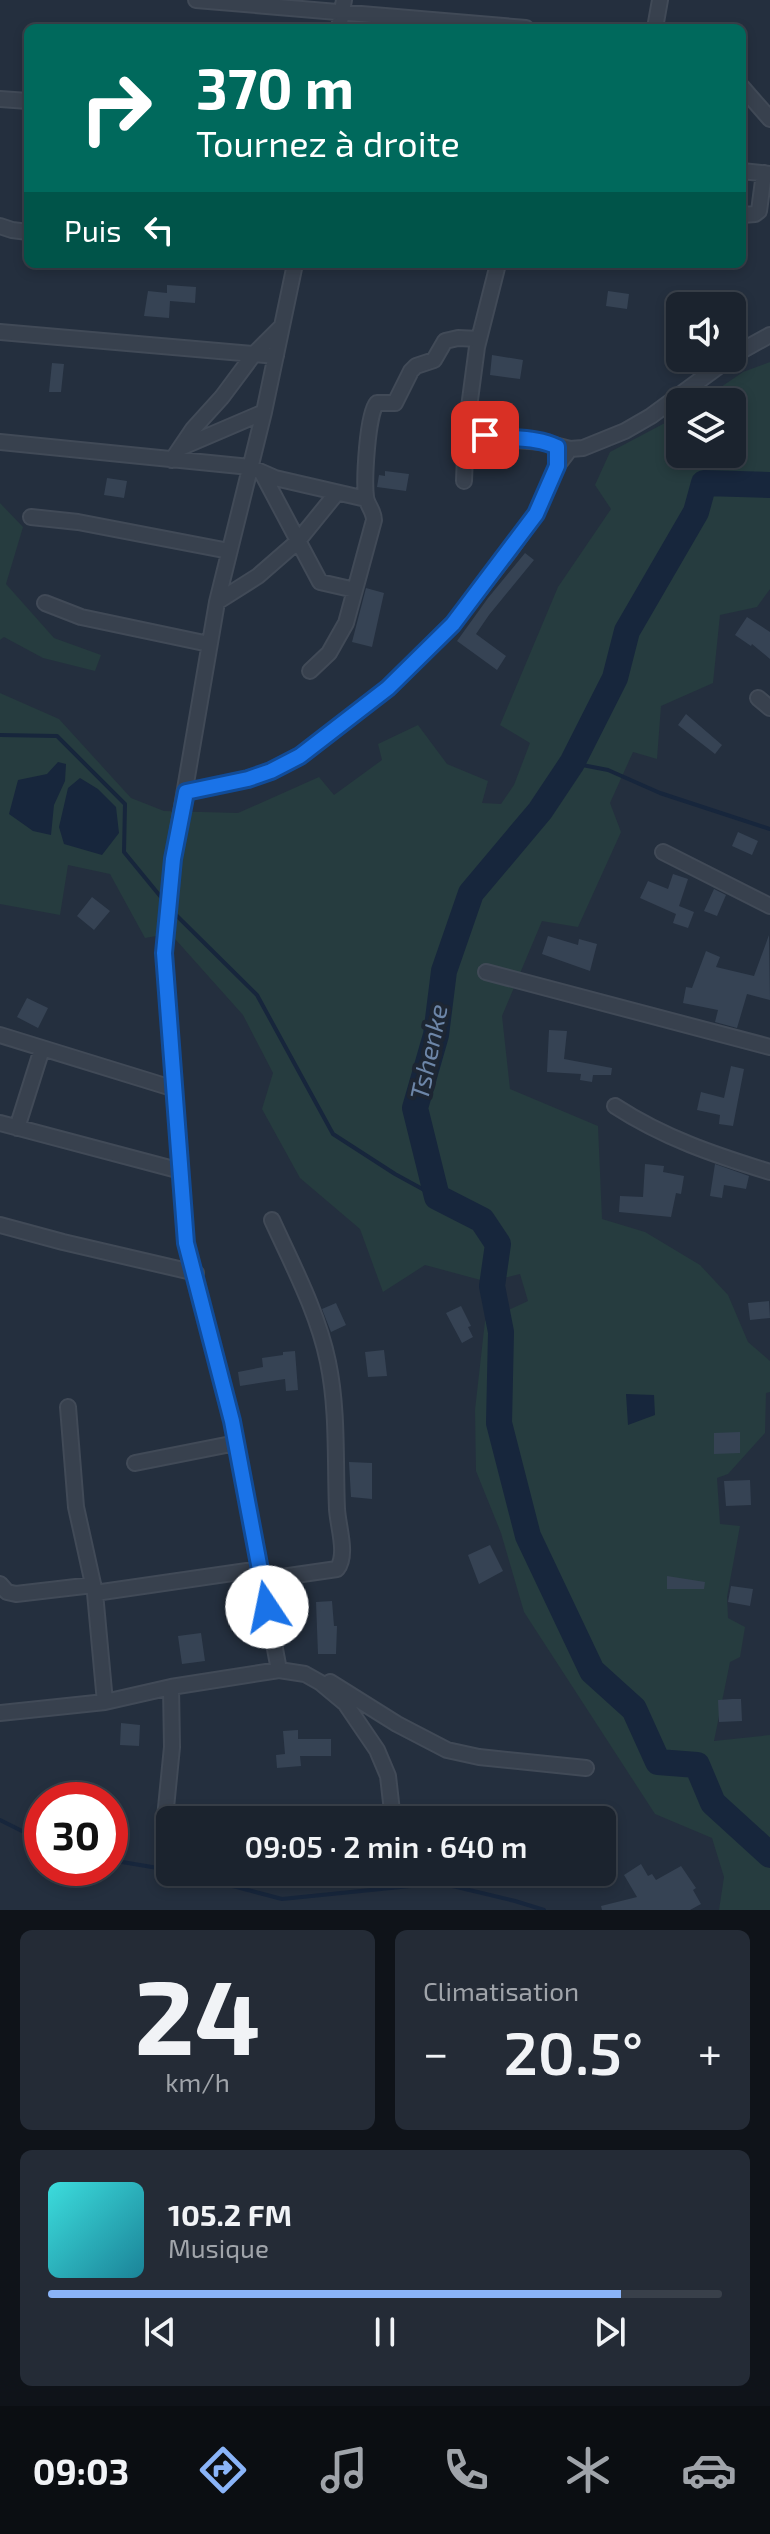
<!DOCTYPE html>
<html lang="fr">
<head>
<meta charset="utf-8">
<style>
  body { margin:0; font-family:"Exo 2",sans-serif; background:#242b36; color:#f1f3f6; height:100vh; display:flex; flex-direction:column; font-size:30px; white-space:nowrap }
  * { box-sizing:border-box; margin:0 }
  p { font-size:26px; color:#a0a4aa }
  .icon { flex:none; width:44px; height:44px; fill:none; stroke:currentColor; stroke-width:2; stroke-linecap:round; stroke-linejoin:round }
  .map { position:relative; height:1910px; overflow:hidden }
  .drawer { display:flex; flex-direction:column; gap:20px; padding:20px; background:#0f1319; flex:1 }
  .drawer>* { flex:none }
  .top-card { position:absolute; left:24px; top:24px; width:722px; height:244px; border-radius:12px; box-shadow:0 4px 12px #0003,0 0 0 2px #39404a; background:#00695c; color:#fff; overflow:hidden }
  .controls { position:absolute; left:666px; top:292px; display:grid; gap:16px }
  .controls a { display:grid; place-items:center; width:80px; height:80px; border-radius:12px; background:#1b232e; box-shadow:0 4px 12px #0003,0 0 0 2px #39404a; font-size:40px }
  .speed { position:absolute; left:24px; top:1782px; display:flex; gap:16px; font-size:40px; font-weight:700; text-align:center }
  .speed>* { display:grid; place-content:center; width:104px; height:104px; border-radius:50%; background:#1b232e; box-shadow:0 4px 12px #0003,0 0 0 2px #39404a; line-height:1 }
  .speed .limit { border:12px solid #d22; background:#fff; color:#111 }
  .pin { position:absolute; display:grid; place-items:center; width:68px; height:68px; color:#fff; margin:-34px; border-radius:16px; box-shadow:0 4px 12px #0006 }
  .me { position:absolute; width:88px; margin:-44px; rotate:349deg; stroke-linejoin:round; filter:drop-shadow(0 0 6px #0008) }
  .turn { display:flex; align-items:center; gap:28px; height:168px; padding:0 40px; font-size:36px }
  .turn .icon { width:104px; height:104px; stroke-width:2.5 }
  .turn b { display:block; font-size:56px; line-height:68px }
  .then { display:flex; align-items:center; height:76px; padding:0 40px; background:#0003; gap:16px; font-size:30px }
  .big { font-size:60px; font-weight:600; line-height:1.1 }
  .drawer .tile { flex:1; display:flex; flex-direction:column; justify-content:center; gap:12px; min-width:0; padding:0 28px; border-radius:12px; background:#242b36 }
  .drawer .dial { align-items:center; gap:0 }
  .dial b { font-size:104px; line-height:1 }
  .song { display:flex; align-items:center; gap:24px }
  .cover { width:96px; height:96px; border-radius:12px; background:linear-gradient(135deg,hsl(180 70% 55%),hsl(190 70% 35%)) }
  .played { height:8px; border-radius:4px; background:linear-gradient(90deg,#8ab4f8 85%,#39404a 85%) }
  .keys { display:flex; justify-content:space-around; direction:ltr }
  .heat { display:flex; justify-content:space-between; align-items:center; font-size:44px; direction:ltr }
  .drawer .tiles { flex:1; display:grid; gap:20px; grid-template-columns:1fr 1fr }
  .tile:last-child { grid-column:span 2 }
  .trip { position:absolute; left:156px; top:1806px; width:460px; height:80px; border-radius:12px; background:#1b232e; box-shadow:0 4px 12px #0003,0 0 0 2px #39404a; font-weight:600; line-height:80px; text-align:center }
  .dock { display:flex; height:128px; justify-content:space-around; align-items:center; background:#0b0e12; color:#a0a4aa }
  .dock .icon { width:56px; height:56px }
  .dock .on { color:#8ab4f8 }
  .dock b { font-size:36px; color:#f1f3f6 }
  .map>svg:first-child { display:block }
  .green { fill:#263c3f }
  .water { fill:#17263c }
  .lines { fill:none; stroke-linecap:round; stroke-linejoin:round }
  .stream { stroke:#17263c; stroke-width:4 }
  .river { stroke:#17263c; stroke-width:26 }
  .building { fill:#364354 }
  .minor-casing { stroke:#414a57; stroke-width:18 }
  .minor { stroke:#38414e; stroke-width:14 }
  .route-casing { stroke:#114b97; stroke-width:20 }
  .route { stroke:#1a73e8; stroke-width:14 }
  .labels { text-anchor:middle; stroke-width:8; stroke-linejoin:round; paint-order:stroke }
  .water-label { font-size:26px; font-style:italic; fill:#6d86a8; stroke:#1d2633 }
</style>
</head>
<body>
<div class="map">
<svg width="770" height="1910" viewBox="0 0 770 1910">
  <rect width="100%" height="100%" fill="#242f3e"/>
  <!-- green -->
  <path class="green" d="M770,362V589L757,607L720,615L713,683L661,706L657,759L633,752L610,803L621,832L578,927L542,921L502,1016L510,1089L598,1126L602,1219L645,1232L700,1265L728,1295L748,1342L770,1361V1392L766,1393L765,1433L728,1474L717,1478L720,1524L740,1526L727,1597L728,1618L745,1627L740,1657L730,1662L714,1741L770,1735V1910H719L724,1877L712,1838L655,1814L524,1612L501,1533L476,1471L475,1410L485,1321L528,1301L520,1274L488,1282L425,1265L383,1292L360,1229L300,1178L262,1109L273,1073L243,1015L176,940L168,934L145,938L110,874L68,865L60,915L0,904V693L59,719L131,798L164,811L238,813L319,777L334,795L382,760L378,744L418,725L447,764L488,781L482,803L501,804L514,785L530,743L500,725L558,587L611,509L595,485L610,452L680,415V454H732V402H699L743,372Z
    M0,503L23,527L6,584L54,638L101,655L95,671L43,658L4,637L0,640Z"/>
  <!-- water -->
  <path class="water" d="M58,762L66,764L65,781L54,805L51,835L33,831L9,814L18,780L47,774Z
    M80,778L98,789L116,807L119,833L102,855L64,844L59,827L68,788Z
    M626,1394L654,1395L655,1415L628,1425Z"/>
  <g class="lines">
    <!-- stream -->
    <path class="stream" d="M0,735L57,736L125,804L124,852L165,902
      M572,763L608,770L660,793L770,829
      M173,912L257,995L333,1134L395,1174L437,1197
      M0,1820L42,1841
      M110,1860L170,1870
      M180,1872L282,1899L440,1883L515,1901L544,1910"/>
    <!-- river -->
    <path class="river" d="M770,485L704,483L696,512L627,631L615,678L572,763L540,811L471,893L444,971L436,1035L415,1108L437,1197L482,1220L498,1244L492,1286L501,1332L499,1423L528,1536L592,1671L634,1709L658,1762L697,1765L713,1803L770,1855"/>
  </g>
  <!-- building -->
  <path class="building" d="M167,285L196,287L195,303L170,301L169,318L144,316L148,291L167,293Z
    M608,291L629,294L627,309L606,306Z
    M492,355L523,360L520,379L490,375Z
    M52,363L64,364L61,392H49Z
    M385,471L409,474L406,491L377,487L379,475L385,476Z
    M107,478L127,481L124,498L104,495Z
    M525,553L534,560L489,615L476,634L506,656L497,670L457,641L488,598Z
    M366,588L384,593L372,647L352,642Z
    M747,617L770,632V659L752,644L751,646L735,635Z
    M686,714L722,745L715,754L678,725Z
    M738,832L758,841L752,855L732,846Z
    M673,874L688,879L679,906L694,912L688,928L673,923L676,914L640,898L648,881L668,889Z
    M714,889L726,895L717,916L704,911Z
    M92,897L110,911L94,930L77,916Z
    M769,935L770,1000L747,994L737,1028L715,1022L718,1010L683,1003L686,987L692,988L706,951L720,957L716,967L754,976Z
    M548,936L578,945L579,939L597,944L590,971L542,954Z
    M27,998L48,1008L38,1028L17,1017Z
    M549,1030L567,1031L564,1059L612,1068L611,1075H593L592,1082L580,1080L581,1074L547,1072Z
    M731,1066L744,1069L733,1126L719,1124L720,1115L697,1110L701,1092L724,1098Z
    M645,1164L664,1166L663,1172L684,1176L681,1194L676,1193L671,1217L619,1212L620,1196L643,1197Z
    M715,1164L749,1176L746,1189L724,1185L722,1198L710,1196Z
    M769,1301L770,1318L750,1320L748,1303Z
    M336,1303L346,1325L331,1332L322,1309Z
    M461,1306L471,1326L468,1327L473,1337L462,1343L446,1313Z
    M384,1350L387,1376L368,1377L365,1352Z
    M295,1351L298,1390L286,1391L285,1379L240,1386L238,1372L263,1367L262,1358L283,1355V1352Z
    M740,1432V1453L714,1454V1433Z
    M349,1462L372,1463V1499L351,1497Z
    M750,1480L751,1505L726,1506L724,1481Z
    M490,1545L503,1571L479,1584L468,1555Z
    M667,1576L705,1582L704,1589H667Z
    M731,1586L753,1589L750,1606L728,1602Z
    M332,1601L334,1626H337L336,1654H318L316,1602Z
    M201,1633L205,1661L182,1664L178,1636Z
    M732,1699H741L742,1721L719,1722L718,1700Z
    M121,1723L140,1725L139,1746L120,1745Z
    M298,1730V1739H331V1756H300L301,1766L277,1768L276,1755L285,1754L283,1731Z
    M641,1864L648,1876L652,1874L656,1880L681,1866L696,1888L693,1890L701,1904L690,1910H602L601,1906L637,1897L624,1875Z"/>
  <g class="lines">
    <defs>
      <path id="minor" d="M196,0L526,28
        M339,28L344,0
        M655,28L660,0
        M742,87L770,119
        M0,99L28,101
        M742,171L770,174
        M742,215L755,214L759,211L764,173
        M0,226L12,230L28,232
        M0,332L276,356
        M732,356L770,335
        M466,430L503,439L543,442L570,449L583,448L625,431L651,416L730,358
        M0,442L250,467L275,478L366,499
        M180,448L264,412
        M172,460L193,429L222,397L254,354L282,326
        M262,473L320,582L355,590
        M464,481L466,430L477,347L498,264
        M31,517L78,522L229,551
        M217,602L258,576L297,542L336,494
        M45,603L81,617L209,644
        M310,671L329,653L346,623L374,520C374,511 367,505 366,497C364,481 367,414 377,403H395L411,371L416,366L434,360L445,341L458,338L479,339
        M758,698L770,708
        M186,792L248,779L271,771L300,756L388,688L453,624L509,552L536,514L557,466L570,449
        M663,852L770,906
        M486,972L770,1047
        M0,1035L175,1089
        M615,1106C664,1138 715,1155 770,1172
        M0,1123L181,1171
        M17,1128L42,1049
        M0,1225L63,1242L196,1273
        M68,1407L76,1507L95,1593L105,1702
        M135,1463L236,1443
        M261,1580L337,1569C348,1555 338,1527 337,1509C335,1461 338,1410 328,1362C318,1313 293,1266 272,1220
        M0,1584L7,1592L16,1594L93,1585
        M95,1593L260,1569
        M279,1670L232,1421L186,1243L164,953L173,859L217,602L264,412L295,264
        M330,1682L397,1724L447,1750L479,1757L586,1768
        M0,1713L105,1702L171,1687L279,1670L305,1674L321,1683L345,1703L377,1750L388,1776L393,1820
        M164,1828L172,1747L171,1687"/>
    </defs>
    <!-- minor casing -->
    <use href="#minor" class="minor-casing"/>
    <!-- minor -->
    <use href="#minor" class="minor"/>
  </g>
  <g class="lines">
    <defs>
      <path id="route" d="M267,1607L232,1421L186,1243L164,953L173,859L186,792L248,779L271,771L300,756L388,688L453,624L536,514L557,466V447C536,436 508,440 485,435"/>
    </defs>
    <!-- route casing -->
    <use href="#route" class="route-casing"/>
    <!-- route -->
    <use href="#route" class="route"/>
  </g>
  <g class="labels">
    <!-- water labels -->
    <g class="water-label">
      <text transform="translate(429 1052) rotate(-78)" y="9">Tshenke</text>
    </g>
  </g>
</svg>
<div class="controls">
<a><svg class="icon" aria-label="sound" viewBox="0 0 24 24"><path d="M4 9h4l5-4v14l-5-4H4zM17 9q2 3 0 6"/></svg></a>
<a><svg class="icon" aria-label="layers" viewBox="0 0 24 24"><path d="M12 4l9 5-9 5-9-5zM3 14l9 5 9-5"/></svg></a>
</div>
<div class="speed"><div class="limit">30</div></div>
<div class="pin" style="left:485px;top:435px;background:#d93025"><svg class="icon" aria-label="arrive" viewBox="0 0 24 24"><path d="M6 21V4h12l-3 4 3 4H6"/></svg></div>
<svg class="me" style="left:267px;top:1607px" viewBox="-20 -20 40 40"><circle r="19" fill="#fff"/><path d="M0-13L10 11 0 6-10 11z" fill="#1a73e8"/></svg>
<div class="trip">09:05 · 2 min · 640 m</div>
<div class="top-card">
<div class="turn"><svg class="icon" aria-label="right" viewBox="0 0 24 24"><path d="M7 20v-9h11M14 6l5 5-5 5"/></svg><div><b>370 m</b>Tournez à droite</div></div>
<div class="then">Puis<svg class="icon" aria-label="left" viewBox="0 0 24 24"><path d="M17 20v-9H6M10 6l-5 5 5 5"/></svg></div>
</div>
</div>
<section class="drawer">
<div class="tiles">
<div class="tile dial"><b>24</b><p>km/h</p></div>
<div class="tile"><p>Climatisation</p>
<div class="heat"><a>−</a><b class="big">20.5°</b><a>+</a></div>
</div>
<div class="tile">
<div class="song"><i class="cover"></i><div><b>105.2 FM</b><p>Musique</p></div></div>
<div class="played"></div>
<div class="keys"><svg class="icon" aria-label="previous" viewBox="0 0 24 24"><path d="M18 5L8 12l10 7zM5 5v14"/></svg><svg class="icon" aria-label="pause" viewBox="0 0 24 24"><path d="M8 5v14M16 5v14"/></svg><svg class="icon" aria-label="next" viewBox="0 0 24 24"><path d="M6 5l10 7-10 7zM19 5v14"/></svg></div>
</div>
</div>
</section>
<nav class="dock">
<b>09:03</b>
<svg class="icon on" aria-label="directions" viewBox="0 0 24 24"><path d="M12 3l9 9-9 9-9-9zM9 14v-3h6M13 9l2 2-2 2"/></svg>
<svg class="icon" aria-label="music" viewBox="0 0 24 24"><path d="M9 18V5l10-2v13"/><circle cx="6" cy="18" r="3"/><circle cx="16" cy="16" r="3"/></svg>
<svg class="icon" aria-label="phone" viewBox="0 0 24 24"><path d="M5 4h4l2 5-3 2q2 4 5 5l2-3 5 2v4C11 20 4 13 5 4z"/></svg>
<svg class="icon" aria-label="climate" viewBox="0 0 24 24"><path d="M12 3v18M4 7l16 10M4 17L20 7"/></svg>
<svg class="icon" aria-label="car" viewBox="0 0 24 24"><path d="M5 17H2v-5l4-1 3-4h7l3 4 3 1v5h-3M9 17h6M6 11h13"/><circle cx="7" cy="17" r="2"/><circle cx="17" cy="17" r="2"/></svg>
</nav>
</body>
</html>
